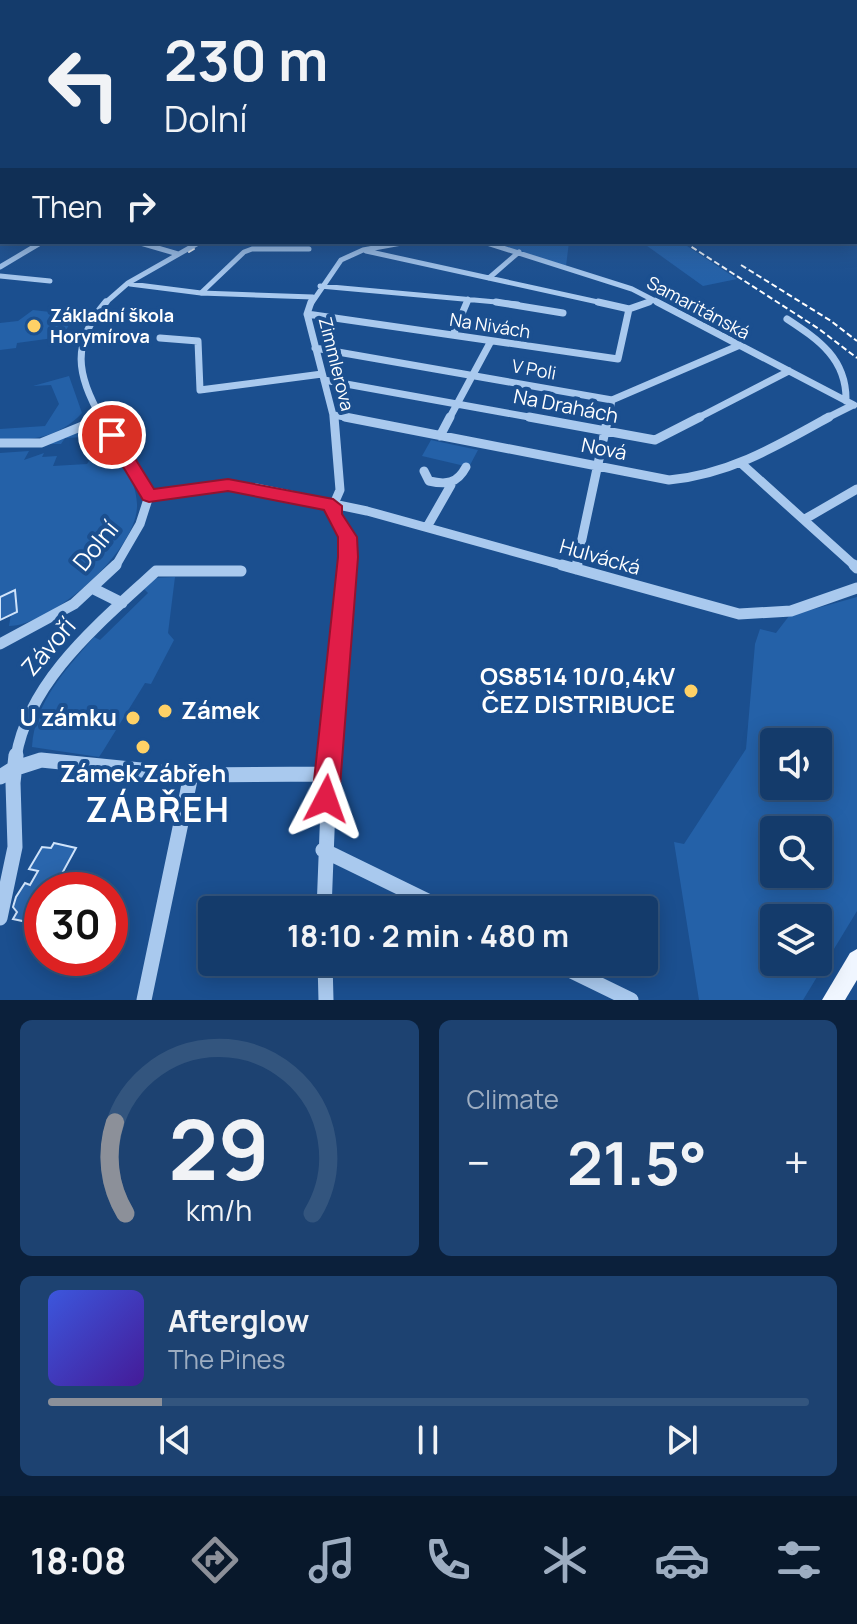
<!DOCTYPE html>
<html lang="en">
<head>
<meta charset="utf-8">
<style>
  body { margin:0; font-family:Manrope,sans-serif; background:#1d4271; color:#f1f3f6; height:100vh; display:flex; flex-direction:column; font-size:30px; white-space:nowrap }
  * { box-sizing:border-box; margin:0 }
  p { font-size:26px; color:#9dadc1 }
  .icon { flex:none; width:44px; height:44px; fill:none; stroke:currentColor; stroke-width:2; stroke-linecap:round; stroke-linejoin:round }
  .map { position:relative; height:1000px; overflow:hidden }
  .sheet { display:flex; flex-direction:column; gap:20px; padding:20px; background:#0b203b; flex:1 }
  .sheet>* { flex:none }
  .guide { position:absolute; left:0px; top:0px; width:858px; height:244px; box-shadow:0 4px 20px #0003,0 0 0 2px #33557e; background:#143b6b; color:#f1f3f6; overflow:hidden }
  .controls { position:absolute; left:760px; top:728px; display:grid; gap:16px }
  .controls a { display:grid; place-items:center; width:72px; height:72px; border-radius:8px; background:#143b6b; box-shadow:0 4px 20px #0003,0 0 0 2px #33557e; font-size:40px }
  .speed { position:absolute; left:24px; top:872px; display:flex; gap:16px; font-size:40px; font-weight:700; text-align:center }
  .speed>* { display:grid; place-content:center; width:104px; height:104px; border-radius:50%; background:#143b6b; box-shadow:0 4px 20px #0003,0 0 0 2px #33557e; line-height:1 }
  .speed .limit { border:12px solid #d22; background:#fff; color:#111 }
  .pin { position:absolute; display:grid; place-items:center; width:68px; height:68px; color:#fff; margin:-34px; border:4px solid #fff; border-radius:50%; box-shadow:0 2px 8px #0007 }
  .me { position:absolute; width:88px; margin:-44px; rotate:4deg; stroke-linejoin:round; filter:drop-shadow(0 0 6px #0008) }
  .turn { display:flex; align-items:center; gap:28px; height:168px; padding:0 32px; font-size:36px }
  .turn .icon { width:104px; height:104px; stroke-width:2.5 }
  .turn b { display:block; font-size:56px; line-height:68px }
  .then { display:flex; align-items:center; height:76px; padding:0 32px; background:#0003; gap:16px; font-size:30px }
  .big { font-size:60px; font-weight:700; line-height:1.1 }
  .sheet .card { flex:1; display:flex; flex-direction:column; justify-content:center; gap:12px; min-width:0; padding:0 28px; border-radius:12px; background:#1d4271 }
  .sheet .dial { align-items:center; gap:0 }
  .dial svg { height:208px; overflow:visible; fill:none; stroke:#33557e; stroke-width:7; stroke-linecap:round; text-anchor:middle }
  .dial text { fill:#f1f3f6; stroke:none }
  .song { display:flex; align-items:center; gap:24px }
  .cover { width:96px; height:96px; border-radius:12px; background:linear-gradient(135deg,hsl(230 70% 55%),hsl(260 70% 35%)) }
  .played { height:8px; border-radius:4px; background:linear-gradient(90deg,#8c9099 15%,#33557e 15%) }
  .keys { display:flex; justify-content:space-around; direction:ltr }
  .heat { display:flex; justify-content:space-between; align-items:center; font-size:44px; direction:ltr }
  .sheet .tiles { flex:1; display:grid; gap:20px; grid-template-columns:1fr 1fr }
  .card:last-child { grid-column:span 2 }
  .trip { position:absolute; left:198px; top:896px; width:460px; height:80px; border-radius:8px; background:#143b6b; box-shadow:0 4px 20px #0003,0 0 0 2px #33557e; font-weight:700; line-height:80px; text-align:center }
  .menu { display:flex; height:128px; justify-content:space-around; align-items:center; background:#08182b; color:#9dadc1 }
  .menu .icon { width:56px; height:56px }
  .menu .current { color:#8c9099 }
  .menu b { font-size:36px; color:#f1f3f6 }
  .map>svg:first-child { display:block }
  .green { fill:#2461a8; fill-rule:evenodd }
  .building { fill:#2a66ad; stroke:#cfe3fa; stroke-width:2 }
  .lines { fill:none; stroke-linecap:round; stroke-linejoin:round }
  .minor-far4 { stroke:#a9c9ee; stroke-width:5 }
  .minor-far3 { stroke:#a9c9ee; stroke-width:7 }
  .minor-far2 { stroke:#a9c9ee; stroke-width:9 }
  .minor-far1 { stroke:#a9c9ee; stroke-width:11 }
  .minor { stroke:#a9c9ee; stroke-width:15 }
  .major { fill:#f0f6ff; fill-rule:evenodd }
  .tram { stroke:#fff; stroke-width:2 }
  .rail { stroke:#fff; stroke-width:2; stroke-dasharray:6 3; stroke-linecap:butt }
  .route { fill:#e11d48; stroke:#92132f; stroke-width:2 }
  .poi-dot { fill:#ffd166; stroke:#1b4f8f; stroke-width:3 }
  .labels { text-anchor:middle; stroke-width:8; stroke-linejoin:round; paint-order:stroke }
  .far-street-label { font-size:18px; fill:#fff; stroke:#1b4f8f }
  .far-poi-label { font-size:18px; font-weight:bold; fill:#fff; stroke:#1b4f8f; text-anchor:start }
  .street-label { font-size:20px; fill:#fff; stroke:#1b4f8f }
  .near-street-label { font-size:24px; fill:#fff; stroke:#1b4f8f }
  .near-poi-label { font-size:24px; font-weight:bold; fill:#fff; stroke:#1b4f8f; text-anchor:end }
  .near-district-label { font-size:34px; font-weight:bold; letter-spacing:2px; fill:#fff; stroke:#1b4f8f }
</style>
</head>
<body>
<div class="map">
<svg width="857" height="1000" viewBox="0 0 857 1000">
  <rect width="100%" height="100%" fill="#1b4f8f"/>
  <!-- green -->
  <path class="green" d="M490,242H569L566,266Z
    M602,242H681L737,279L703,286L643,243L626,246Z
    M33,310L76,315L61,337L17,343L16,348L0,350V323L18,321Z
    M69,376L82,413C59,438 32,440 0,441V429L45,426L59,404L51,385L33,386Z
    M92,424C111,447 136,473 137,504C139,550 51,626 9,626L11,614L17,611L15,591L0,597V453L29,451L24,460L44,453L42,457L57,456L53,466L87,464L96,450L92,449L95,443H84L86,437L65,438L61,444H49Z
    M431,440L478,450L469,467L422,456Z
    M175,577L168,633L174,640L151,684L145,683L103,751L99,757L32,747C35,701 65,671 94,637L100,640L148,593L144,589L155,578Z
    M857,597V911L803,1000H699L674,842L684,844L746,749L755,644L760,629L776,633L789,616ZM774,742H818V786H774ZM774,830H818V874H774ZM774,918H818V962H774Z"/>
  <!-- building -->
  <path class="building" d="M15,590L17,612L0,620V597Z
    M54,843L76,848L53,890H42V904L32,923L13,919L17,912L13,907L16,897L25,883L30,885L38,871L29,869L42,847L51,848Z"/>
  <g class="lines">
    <!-- minor-far4 -->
    <path class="minor-far4" d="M137,242L178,254
      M484,242L632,289L661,304
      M366,251L607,304
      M0,267L42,242
      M0,276L50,281
      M489,278L519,252
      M130,284L201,293L313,297
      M320,286L518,304
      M201,293L244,252L252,249H309
      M104,304L128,283L200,242
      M311,304L341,260L363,250L407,242
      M466,304L468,299
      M643,304L655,300"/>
    <!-- minor-far3 -->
    <path class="minor-far3" d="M311,302L307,314L334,419
      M496,302L563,313
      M598,302L629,309L649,302
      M657,302L854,405
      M307,314L618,359L629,309
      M787,319C819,340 847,359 846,401
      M453,335L467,302
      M160,338L198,341L200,390L322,374
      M315,348L612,400L740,345
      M324,380L540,419
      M334,415L355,419
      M102,419C76,375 71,343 106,302
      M449,419L491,341
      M608,419L612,400
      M696,419L789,371
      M825,419L853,405"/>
    <!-- minor-far2 -->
    <path class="minor-far2" d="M101,417L149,496
      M345,417L669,480C730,474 777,446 829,417
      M529,417L655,440L700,417
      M440,436L450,417
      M0,443H41L102,418
      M743,465L856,567
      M424,471L429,481C446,485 457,484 466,467
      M149,496L228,485L256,488L367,511L569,567
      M333,506L340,490L334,417
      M333,506V515L347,537V567
      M805,519L857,489
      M427,527L451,485
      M115,567L140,524L149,496
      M576,567L608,417"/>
    <!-- minor-far1 -->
    <path class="minor-far1" d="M562,565L739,614L791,611L857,588
      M854,565L857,568
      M576,569L577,565
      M94,589L122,603
      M0,644L74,604L116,565
      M16,757C29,679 101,622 156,571H241
      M330,757L347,565"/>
    <!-- minor -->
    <path class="minor" d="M0,777L13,769L41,760L191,775L327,774
      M323,850L446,910
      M324,910L330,755
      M0,918L15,847L13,783L16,755
      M325,962L326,1000
      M553,962L631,1000
      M144,1000L191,775"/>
    <!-- major -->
    <path class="major" d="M857,949V980L845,1000H822L850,953Z"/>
    <!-- tram -->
    <path class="tram" d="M189,252L194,249"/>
    <!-- rail -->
    <path class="rail" d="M684,242L819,329L857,358
      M741,265L831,321L857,341"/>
  </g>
  <!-- sky -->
  <linearGradient id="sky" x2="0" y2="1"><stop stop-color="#0f2b4f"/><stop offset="0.51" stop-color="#39639b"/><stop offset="1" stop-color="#39639b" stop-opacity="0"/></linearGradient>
  <rect width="857" height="284" fill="url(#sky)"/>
  <!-- route -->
  <path class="route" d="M112,430L118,431L154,489L228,479L333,499L342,506V514L357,537L358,557L339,799L335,809L326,813L316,809L312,799L338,557V537L324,510L228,491L149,502L143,500L104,435Z"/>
  <!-- markers -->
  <g class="poi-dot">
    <circle cx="34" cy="326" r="8"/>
    <circle cx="691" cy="691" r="8"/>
    <circle cx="165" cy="711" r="8"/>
    <circle cx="133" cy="718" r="8"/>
    <circle cx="143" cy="747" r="8"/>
  </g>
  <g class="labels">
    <!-- far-street labels -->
    <g class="far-street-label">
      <text transform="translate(698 308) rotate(28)" y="6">Samaritánská</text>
      <text transform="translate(490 326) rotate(9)" y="6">Na Nivách</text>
      <text transform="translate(336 364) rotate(76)" y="6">Zimmlerova</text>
      <text transform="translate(534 370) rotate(10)" y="6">V Poli</text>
    </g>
    <!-- far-poi labels -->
    <g class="far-poi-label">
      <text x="50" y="322">Základní škola<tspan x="50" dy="21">Horymírova</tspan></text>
    </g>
    <!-- street labels -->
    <g class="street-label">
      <text transform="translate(566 406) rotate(11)" y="7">Na Drahách</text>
      <text transform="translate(604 449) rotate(11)" y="7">Nová</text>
      <text transform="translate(600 557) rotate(16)" y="7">Hulvácká</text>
    </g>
    <!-- near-street labels -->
    <g class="near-street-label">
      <text transform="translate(96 546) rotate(-51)" y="8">Dolní</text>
      <text transform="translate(49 647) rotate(-49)" y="8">Závoří</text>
    </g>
    <!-- near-poi labels -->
    <g class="near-poi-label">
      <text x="675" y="685">OS8514 10/0,4kV<tspan x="675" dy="28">ČEZ DISTRIBUCE</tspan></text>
      <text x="181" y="719" text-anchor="start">Zámek</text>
      <text x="117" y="726">U zámku</text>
      <text x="143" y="782" text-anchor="middle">Zámek Zábřeh</text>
    </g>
    <!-- near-district labels -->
    <g class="near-district-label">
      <text x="158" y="822">ZÁBŘEH</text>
    </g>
  </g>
</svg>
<div class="controls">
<a><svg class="icon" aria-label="sound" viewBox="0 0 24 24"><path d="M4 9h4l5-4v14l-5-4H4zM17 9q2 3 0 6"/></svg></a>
<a><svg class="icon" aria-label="search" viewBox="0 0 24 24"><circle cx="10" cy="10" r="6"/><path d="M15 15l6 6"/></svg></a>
<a><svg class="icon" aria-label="layers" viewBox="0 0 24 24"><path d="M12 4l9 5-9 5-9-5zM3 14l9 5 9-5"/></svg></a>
</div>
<div class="speed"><div class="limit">30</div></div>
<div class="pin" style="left:112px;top:435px;background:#d93025"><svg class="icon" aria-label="arrive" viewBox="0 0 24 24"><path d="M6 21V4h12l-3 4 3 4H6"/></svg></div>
<svg class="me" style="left:326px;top:799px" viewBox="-20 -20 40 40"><path d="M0-17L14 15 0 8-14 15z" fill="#e11d48" stroke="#fff" stroke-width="4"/></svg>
<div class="trip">18:10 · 2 min · 480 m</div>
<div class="guide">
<div class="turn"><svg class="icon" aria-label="left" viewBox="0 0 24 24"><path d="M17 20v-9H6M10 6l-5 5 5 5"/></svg><div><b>230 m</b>Dolní</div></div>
<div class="then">Then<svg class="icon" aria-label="right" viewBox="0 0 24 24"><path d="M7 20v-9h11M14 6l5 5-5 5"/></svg></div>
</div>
</div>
<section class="sheet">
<div class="tiles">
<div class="card dial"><svg viewBox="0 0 100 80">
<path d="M14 69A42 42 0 1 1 86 69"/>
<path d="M14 69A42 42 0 0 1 10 34" stroke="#8c9099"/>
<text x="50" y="56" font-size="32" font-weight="700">29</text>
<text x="50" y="72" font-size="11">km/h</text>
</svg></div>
<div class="card"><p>Climate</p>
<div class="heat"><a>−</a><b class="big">21.5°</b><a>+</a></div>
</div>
<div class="card">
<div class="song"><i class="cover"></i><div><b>Afterglow</b><p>The Pines</p></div></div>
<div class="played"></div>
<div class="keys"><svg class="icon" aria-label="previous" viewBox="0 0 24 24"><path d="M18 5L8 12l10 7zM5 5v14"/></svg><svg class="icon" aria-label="pause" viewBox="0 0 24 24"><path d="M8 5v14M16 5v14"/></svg><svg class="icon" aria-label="next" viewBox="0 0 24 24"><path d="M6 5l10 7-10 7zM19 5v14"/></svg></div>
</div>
</div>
</section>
<nav class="menu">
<b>18:08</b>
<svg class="icon current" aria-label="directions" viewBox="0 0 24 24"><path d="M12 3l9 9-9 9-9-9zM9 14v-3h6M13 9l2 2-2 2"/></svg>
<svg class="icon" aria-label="music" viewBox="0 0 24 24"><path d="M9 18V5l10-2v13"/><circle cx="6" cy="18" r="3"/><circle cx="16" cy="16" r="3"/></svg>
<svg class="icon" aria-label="phone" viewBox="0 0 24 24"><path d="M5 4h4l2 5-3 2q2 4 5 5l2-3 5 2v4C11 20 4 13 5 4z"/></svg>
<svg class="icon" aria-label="climate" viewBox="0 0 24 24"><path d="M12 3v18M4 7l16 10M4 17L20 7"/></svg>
<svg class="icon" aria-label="car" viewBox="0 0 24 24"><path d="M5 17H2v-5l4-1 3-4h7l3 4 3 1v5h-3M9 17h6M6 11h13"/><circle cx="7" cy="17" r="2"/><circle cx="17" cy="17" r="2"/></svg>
<svg class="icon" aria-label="filters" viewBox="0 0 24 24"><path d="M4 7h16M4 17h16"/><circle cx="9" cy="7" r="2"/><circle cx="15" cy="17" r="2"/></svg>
</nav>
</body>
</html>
